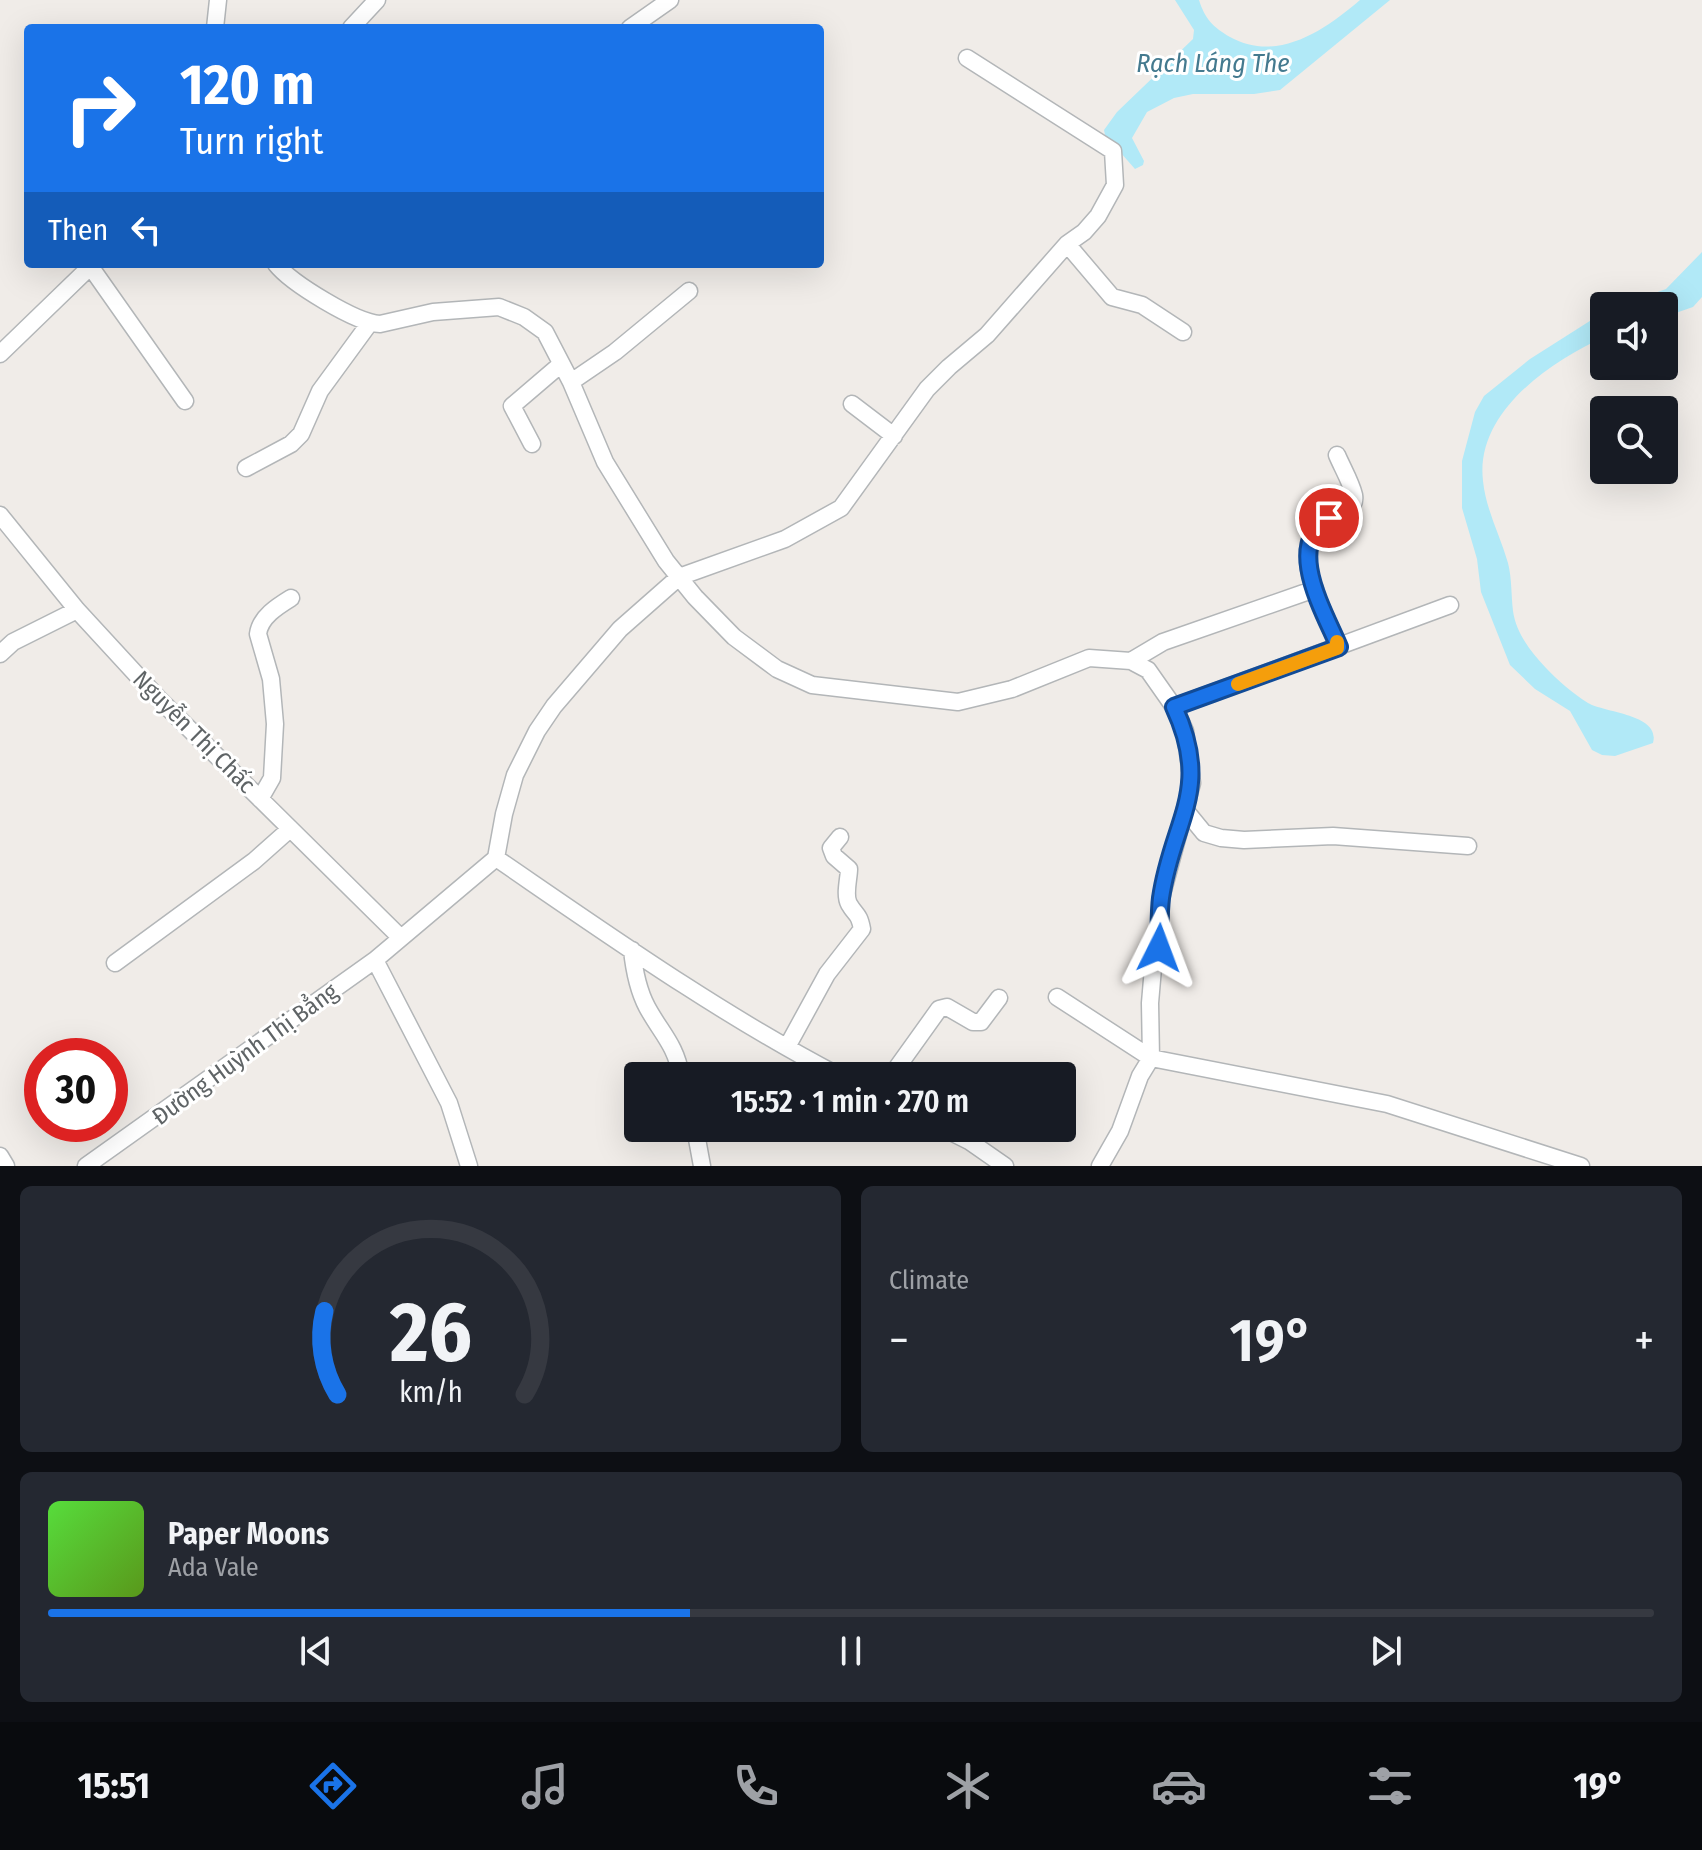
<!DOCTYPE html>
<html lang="en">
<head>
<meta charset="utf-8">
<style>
  body { margin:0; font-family:"Fira Sans Condensed",sans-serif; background:#242831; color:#f1f3f6; height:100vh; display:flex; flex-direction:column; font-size:30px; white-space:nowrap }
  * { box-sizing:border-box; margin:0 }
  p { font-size:26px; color:#9ea1a6 }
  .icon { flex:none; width:44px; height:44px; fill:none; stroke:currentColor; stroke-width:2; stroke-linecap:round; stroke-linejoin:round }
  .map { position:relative; height:1166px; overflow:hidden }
  .sheet { display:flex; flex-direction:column; gap:20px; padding:20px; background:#0d0f14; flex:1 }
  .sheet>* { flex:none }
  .hud { position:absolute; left:24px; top:24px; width:800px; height:244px; border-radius:8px; box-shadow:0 8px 32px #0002; background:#1a73e8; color:#fff; overflow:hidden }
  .tools { position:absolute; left:1590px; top:292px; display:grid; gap:16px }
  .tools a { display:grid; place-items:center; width:88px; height:88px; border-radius:8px; background:#171b24; box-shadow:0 8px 32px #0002; font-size:40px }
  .speed { position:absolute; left:24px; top:1038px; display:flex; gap:16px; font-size:40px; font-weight:700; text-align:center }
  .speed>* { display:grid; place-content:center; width:104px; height:104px; border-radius:50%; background:#171b24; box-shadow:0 8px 32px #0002; line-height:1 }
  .speed .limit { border:12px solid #d22; background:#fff; color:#111 }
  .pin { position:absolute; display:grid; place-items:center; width:68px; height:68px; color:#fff; margin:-34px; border:4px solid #fff; border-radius:50%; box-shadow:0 2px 8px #0007 }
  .me { position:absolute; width:88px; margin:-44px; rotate:3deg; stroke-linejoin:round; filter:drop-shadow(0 0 6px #0008) }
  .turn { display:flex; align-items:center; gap:28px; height:168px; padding:0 24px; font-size:36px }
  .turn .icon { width:104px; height:104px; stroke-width:2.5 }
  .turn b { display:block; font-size:56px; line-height:68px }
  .then { display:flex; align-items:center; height:76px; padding:0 24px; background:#0003; gap:16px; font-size:30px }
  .big { font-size:60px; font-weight:600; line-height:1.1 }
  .sheet .widget { flex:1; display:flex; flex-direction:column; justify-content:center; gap:12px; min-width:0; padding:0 28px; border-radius:12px; background:#242831 }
  .sheet .dial { align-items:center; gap:0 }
  .dial svg { height:208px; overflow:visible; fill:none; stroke:#363941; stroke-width:7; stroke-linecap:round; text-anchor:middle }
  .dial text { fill:#f1f3f6; stroke:none }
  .song { display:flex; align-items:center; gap:24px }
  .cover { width:96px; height:96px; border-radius:12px; background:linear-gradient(135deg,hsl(110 70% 55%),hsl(90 70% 35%)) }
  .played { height:8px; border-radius:4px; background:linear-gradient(90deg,#1a73e8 40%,#363941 40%) }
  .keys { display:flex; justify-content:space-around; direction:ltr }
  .heat { display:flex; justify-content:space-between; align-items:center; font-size:44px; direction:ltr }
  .sheet .tiles { flex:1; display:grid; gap:20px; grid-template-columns:1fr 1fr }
  .widget:last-child { grid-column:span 2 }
  .trip { position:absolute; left:624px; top:1062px; width:452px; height:80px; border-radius:8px; background:#171b24; box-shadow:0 8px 32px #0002; font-weight:600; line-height:80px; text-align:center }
  .menu { display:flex; height:128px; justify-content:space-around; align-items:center; background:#090b0e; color:#9ea1a6 }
  .menu .icon { width:56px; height:56px }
  .menu .current { color:#1a73e8 }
  .menu b { font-size:36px; color:#f1f3f6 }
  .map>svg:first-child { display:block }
  .water { fill:#b1e9f7 }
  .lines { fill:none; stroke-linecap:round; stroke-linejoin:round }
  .minor-casing { stroke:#b3b6b8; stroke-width:19 }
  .minor { stroke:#fff; stroke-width:16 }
  .route-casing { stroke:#114b97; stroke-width:20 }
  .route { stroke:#1a73e8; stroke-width:14 }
  .slow { stroke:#f59e0b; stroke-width:14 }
  .labels { text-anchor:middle; stroke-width:6; stroke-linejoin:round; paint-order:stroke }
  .street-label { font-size:24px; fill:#5f6466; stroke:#fff }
  .water-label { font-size:26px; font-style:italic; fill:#447a8f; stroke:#fff }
</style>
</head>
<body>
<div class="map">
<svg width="1702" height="1166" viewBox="0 0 1702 1166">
  <rect width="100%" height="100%" fill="#f0ece8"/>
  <!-- water -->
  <path class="water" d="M1175,0H1199C1205,19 1213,27 1230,37C1277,63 1324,31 1360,0H1390L1280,90L1254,94H1193L1174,98L1147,112L1132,138L1144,161L1143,165L1135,169L1105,135L1104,130L1117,112L1193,39L1194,30Z
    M1702,252V297L1693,307L1664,317V306H1619L1666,289Z
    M1604,312V337C1550,362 1475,412 1483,481C1486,510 1500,535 1508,563C1512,579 1511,595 1513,611C1516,633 1531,652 1546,668C1557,680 1574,694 1588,703C1605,713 1661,714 1653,743L1615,756L1602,755L1592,750L1570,711L1535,689L1510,665L1481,592L1477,559L1462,508V461L1475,412L1484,396L1530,359Z"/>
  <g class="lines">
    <defs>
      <path id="minor" d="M215,28L218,0
        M351,28L377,0
        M630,28L670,0
        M1067,244L1112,297L1142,305L1183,332
        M276,264C291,283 356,323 380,324L433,312L499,307L524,317L545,332L571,382L605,462L666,561L695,597L734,637L777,669L812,685L958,702L1012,689L1089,658L1131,661L1163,642L1315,589
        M90,266L185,401
        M0,354L93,264
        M571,382L615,352L689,291
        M852,404L894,436
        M532,444L512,406L560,365
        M1337,455C1342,467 1351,482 1354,495C1358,518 1319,516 1312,534C1297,569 1326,615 1339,647
        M246,468L291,444L301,434L320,391L369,324
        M0,515L77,610L158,698L400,937
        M0,654L13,642L77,610
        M1174,707L1450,605
        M260,799L272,778L275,724L271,679L258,634C260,617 278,606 291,598
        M1186,811L1204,833L1221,838L1244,840L1333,836L1468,846
        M496,858L504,814L515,775L537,731L554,706L620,629L679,577L785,539L841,508L927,389L949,367L987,335L1067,244L1084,232L1098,216L1115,185L1113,151L967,58
        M632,950C634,969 638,990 647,1007C661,1033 676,1045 681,1076
        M375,960L449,1103L469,1166
        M115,963L254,861L290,829
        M1057,997L1151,1058L1387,1104L1581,1166
        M787,1047L827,974L862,929C859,913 856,916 849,904C844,895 849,878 849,869L834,856L831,848L840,837
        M891,1076L939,1009L947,1007L973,1022H981L999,998
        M695,1128L702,1166
        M943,1128L969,1141L1005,1166
        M0,1156L6,1166
        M86,1166L375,960L496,858C607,934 720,1014 839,1076
        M1100,1166L1120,1131L1140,1076L1151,1058L1150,1003L1153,968L1159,948L1161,898L1192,783L1185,731L1174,707L1148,670L1131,661"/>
    </defs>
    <!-- minor casing -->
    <use href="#minor" class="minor-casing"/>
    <!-- minor -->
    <use href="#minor" class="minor"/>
  </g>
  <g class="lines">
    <defs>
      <path id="route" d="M1159,948C1160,931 1159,914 1161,898C1172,820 1213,791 1174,707L1339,647C1324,611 1284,545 1329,518"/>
    </defs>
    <!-- route casing -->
    <use href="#route" class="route-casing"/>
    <!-- route -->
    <use href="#route" class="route"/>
    <!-- slow -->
    <path class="slow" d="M1238,684L1337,648V642"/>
  </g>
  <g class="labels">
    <!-- street labels -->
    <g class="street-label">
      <text transform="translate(194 732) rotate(45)" y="8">Nguyễn Thị Chấc</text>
      <text transform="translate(245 1054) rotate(-36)" y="8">Đường Huỳnh Thị Bẳng</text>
    </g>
    <!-- water labels -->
    <g class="water-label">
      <text x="1213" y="72">Rạch Láng The</text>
    </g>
  </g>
</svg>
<div class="tools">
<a><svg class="icon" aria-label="sound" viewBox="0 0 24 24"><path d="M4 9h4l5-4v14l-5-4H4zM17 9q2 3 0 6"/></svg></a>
<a><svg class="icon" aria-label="search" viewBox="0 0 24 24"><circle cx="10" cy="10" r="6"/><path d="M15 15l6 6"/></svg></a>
</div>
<div class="speed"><div class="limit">30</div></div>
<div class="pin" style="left:1329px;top:518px;background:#d93025"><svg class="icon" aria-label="arrive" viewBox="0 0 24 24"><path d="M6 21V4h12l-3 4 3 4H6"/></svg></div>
<svg class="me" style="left:1159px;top:948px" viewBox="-20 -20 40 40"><path d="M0-17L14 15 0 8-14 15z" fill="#1a73e8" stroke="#fff" stroke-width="4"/></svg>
<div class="trip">15:52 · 1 min · 270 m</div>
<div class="hud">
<div class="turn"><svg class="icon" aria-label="right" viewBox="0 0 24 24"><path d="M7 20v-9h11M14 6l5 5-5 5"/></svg><div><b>120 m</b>Turn right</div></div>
<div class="then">Then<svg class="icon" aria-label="left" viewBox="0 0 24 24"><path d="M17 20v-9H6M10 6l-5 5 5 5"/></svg></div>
</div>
</div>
<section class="sheet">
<div class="tiles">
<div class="widget dial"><svg viewBox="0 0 100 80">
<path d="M14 69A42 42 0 1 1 86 69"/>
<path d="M14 69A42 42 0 0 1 9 37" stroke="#1a73e8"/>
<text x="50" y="56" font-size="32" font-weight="700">26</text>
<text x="50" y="72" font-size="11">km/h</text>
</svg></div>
<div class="widget"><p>Climate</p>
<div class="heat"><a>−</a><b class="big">19°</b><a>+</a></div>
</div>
<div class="widget">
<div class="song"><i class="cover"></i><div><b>Paper Moons</b><p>Ada Vale</p></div></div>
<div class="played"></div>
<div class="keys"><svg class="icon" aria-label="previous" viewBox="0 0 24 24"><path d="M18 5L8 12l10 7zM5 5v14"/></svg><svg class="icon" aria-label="pause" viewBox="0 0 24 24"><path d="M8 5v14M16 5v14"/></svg><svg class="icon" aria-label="next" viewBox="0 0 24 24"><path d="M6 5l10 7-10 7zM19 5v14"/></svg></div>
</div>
</div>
</section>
<nav class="menu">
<b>15:51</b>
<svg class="icon current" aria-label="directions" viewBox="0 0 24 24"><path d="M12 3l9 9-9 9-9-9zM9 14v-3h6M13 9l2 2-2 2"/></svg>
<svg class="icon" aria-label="music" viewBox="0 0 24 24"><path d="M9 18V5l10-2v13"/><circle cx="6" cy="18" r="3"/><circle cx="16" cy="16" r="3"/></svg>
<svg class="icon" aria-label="phone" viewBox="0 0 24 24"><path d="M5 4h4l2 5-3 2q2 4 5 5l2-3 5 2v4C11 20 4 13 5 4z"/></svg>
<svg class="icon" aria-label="climate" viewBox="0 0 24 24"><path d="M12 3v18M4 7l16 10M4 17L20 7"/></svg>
<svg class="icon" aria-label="car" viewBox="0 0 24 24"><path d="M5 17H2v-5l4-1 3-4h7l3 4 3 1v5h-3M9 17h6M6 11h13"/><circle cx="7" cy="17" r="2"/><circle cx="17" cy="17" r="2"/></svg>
<svg class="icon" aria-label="filters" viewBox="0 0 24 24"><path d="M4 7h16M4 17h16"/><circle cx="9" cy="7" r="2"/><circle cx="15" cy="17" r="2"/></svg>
<b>19°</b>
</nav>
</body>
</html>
